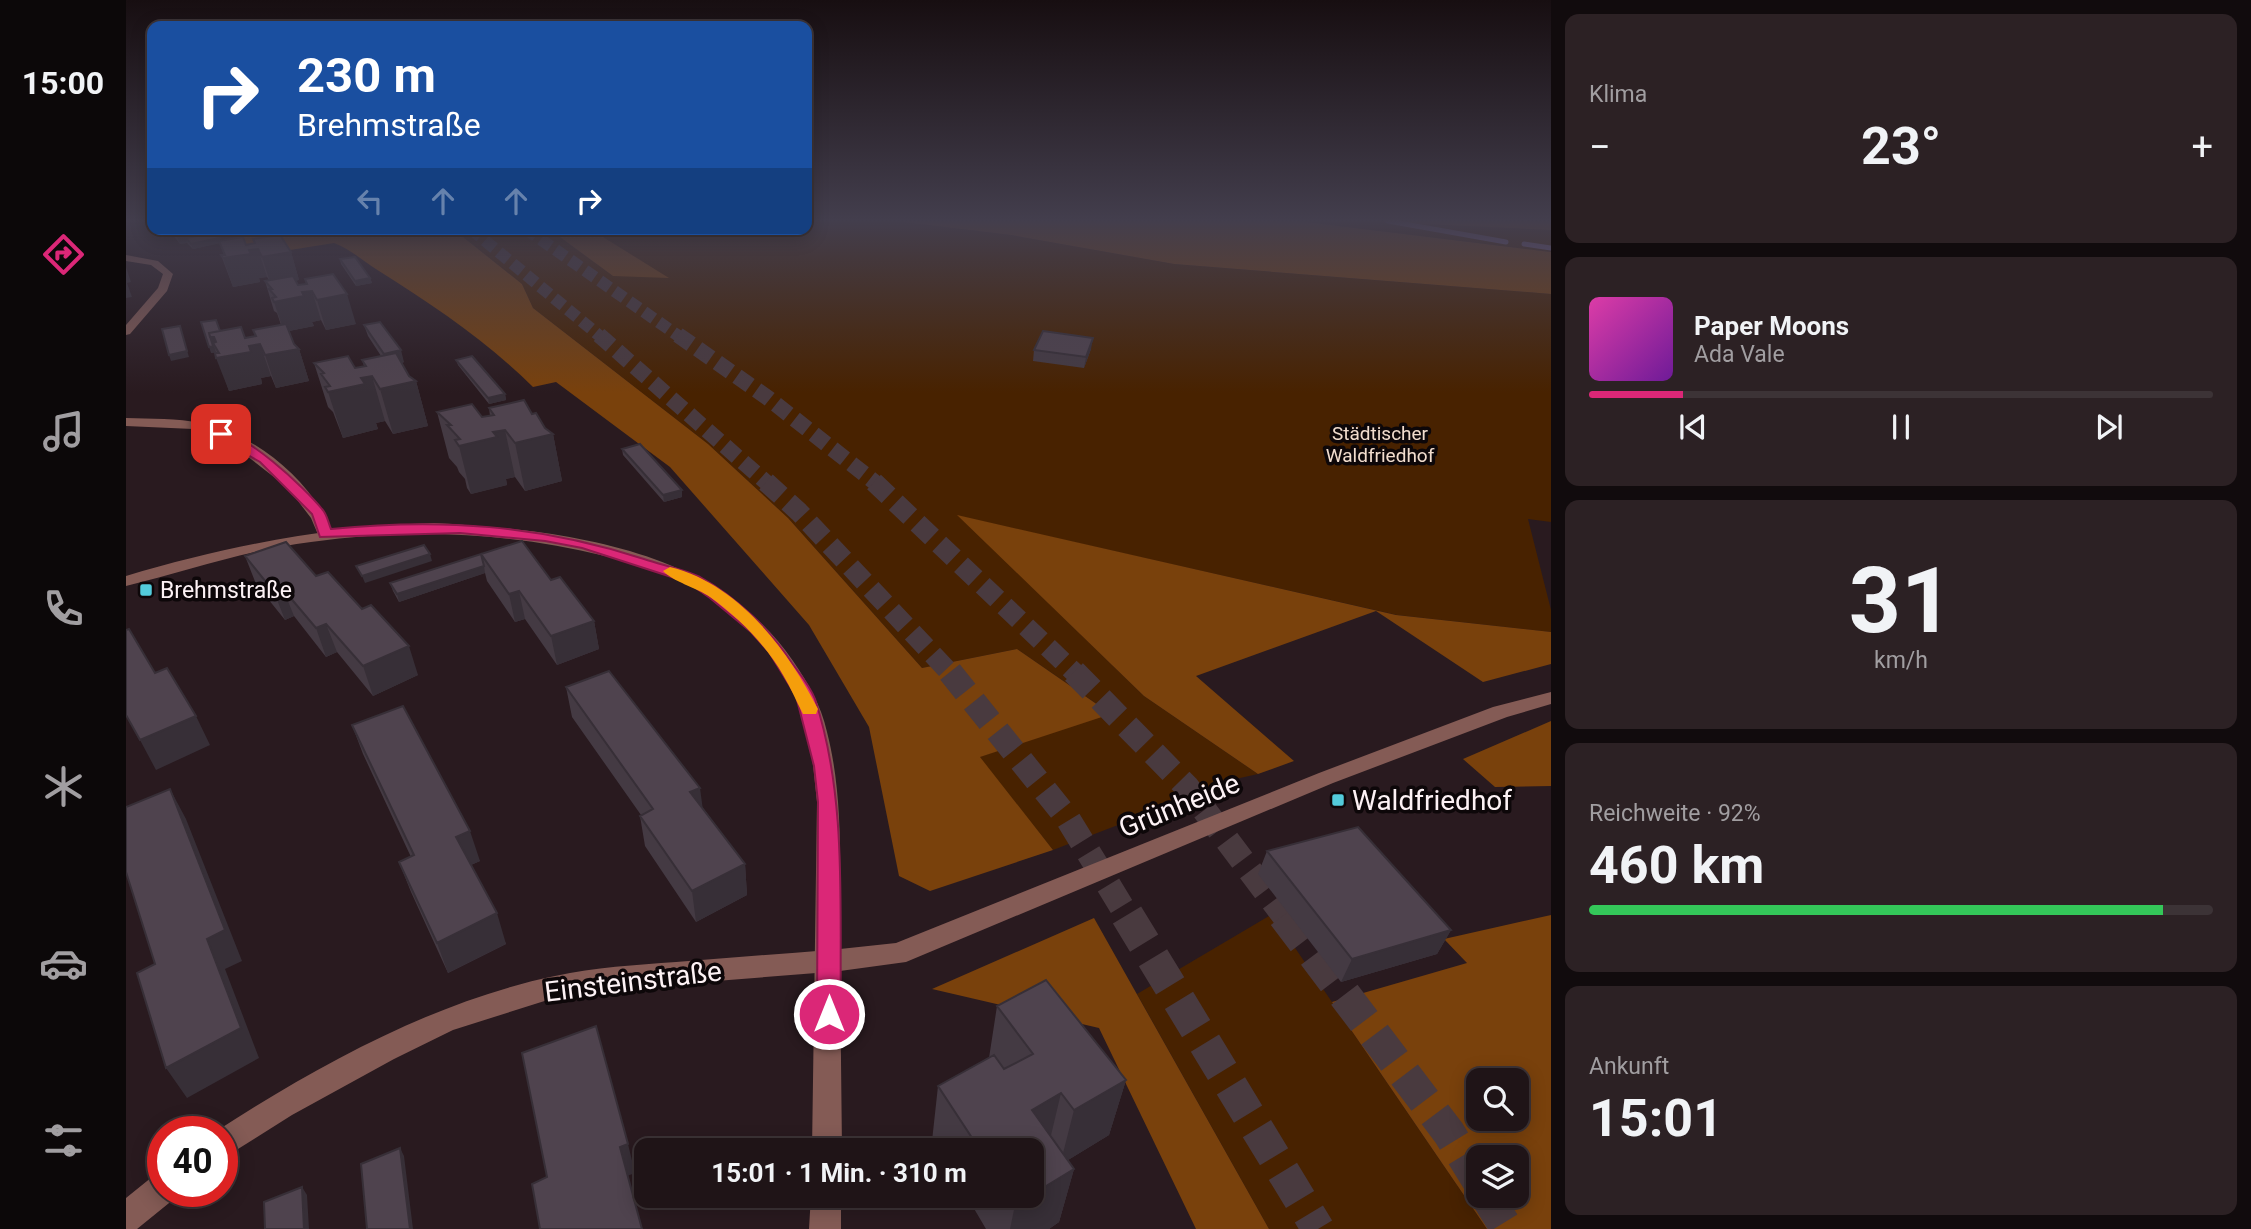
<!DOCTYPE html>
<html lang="de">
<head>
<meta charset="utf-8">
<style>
  body { margin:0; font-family:Roboto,sans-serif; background:#2c2124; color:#f1f3f6; height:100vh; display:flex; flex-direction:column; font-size:26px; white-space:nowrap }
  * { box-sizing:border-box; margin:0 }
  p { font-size:23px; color:#a19ea1 }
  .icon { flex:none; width:38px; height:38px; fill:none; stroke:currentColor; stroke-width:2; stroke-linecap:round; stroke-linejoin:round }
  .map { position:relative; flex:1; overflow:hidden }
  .sheet { display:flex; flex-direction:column; gap:14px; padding:14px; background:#110b0d; width:700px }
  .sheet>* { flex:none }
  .banner { position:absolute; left:21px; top:21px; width:665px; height:214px; border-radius:14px; box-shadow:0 4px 18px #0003,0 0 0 2px #3c3336; background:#1a4fa0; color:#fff; overflow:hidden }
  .controls { position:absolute; left:1340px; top:1068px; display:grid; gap:14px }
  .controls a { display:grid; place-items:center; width:63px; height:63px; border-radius:14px; background:#1f1417; box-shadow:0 4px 18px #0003,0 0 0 2px #3c3336; font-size:35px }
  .speed { position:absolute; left:21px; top:1116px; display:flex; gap:14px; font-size:35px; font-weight:700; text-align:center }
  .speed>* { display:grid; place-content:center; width:91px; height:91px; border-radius:50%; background:#1f1417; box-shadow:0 4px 18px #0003,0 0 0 2px #3c3336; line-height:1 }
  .speed .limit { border:10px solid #d22; background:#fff; color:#111 }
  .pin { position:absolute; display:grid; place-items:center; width:60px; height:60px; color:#fff; margin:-30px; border-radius:14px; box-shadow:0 4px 10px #0006 }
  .me { position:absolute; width:77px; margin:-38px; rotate:0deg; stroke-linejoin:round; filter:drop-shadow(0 0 5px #0008) }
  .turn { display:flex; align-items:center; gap:24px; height:147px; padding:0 35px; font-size:32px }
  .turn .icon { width:91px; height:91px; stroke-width:2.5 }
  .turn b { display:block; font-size:49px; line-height:60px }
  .lanes { display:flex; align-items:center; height:66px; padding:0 35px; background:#0003; justify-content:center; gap:35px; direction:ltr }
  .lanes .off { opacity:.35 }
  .big { font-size:52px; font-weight:700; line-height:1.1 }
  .sheet .tile { flex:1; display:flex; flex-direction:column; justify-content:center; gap:10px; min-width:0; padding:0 24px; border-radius:14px; background:#2c2124 }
  .sheet .dial { align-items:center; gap:0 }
  .dial b { font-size:91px; line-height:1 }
  .song { display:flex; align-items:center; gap:21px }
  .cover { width:84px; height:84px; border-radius:10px; background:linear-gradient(135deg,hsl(320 70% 55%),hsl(280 70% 35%)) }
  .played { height:7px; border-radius:4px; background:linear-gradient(90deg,#db2777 15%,#3c3336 15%) }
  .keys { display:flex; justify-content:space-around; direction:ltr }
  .heat { display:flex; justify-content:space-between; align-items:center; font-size:38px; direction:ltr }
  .charge { height:10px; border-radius:5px; background:linear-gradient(90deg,#34c759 92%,#3c3336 0) }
  .trip { position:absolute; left:508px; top:1138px; width:410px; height:70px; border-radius:14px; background:#1f1417; box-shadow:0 4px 18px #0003,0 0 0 2px #3c3336; font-weight:700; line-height:70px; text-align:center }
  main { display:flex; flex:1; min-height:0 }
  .menu { display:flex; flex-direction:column; width:126px; justify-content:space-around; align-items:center; background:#0c0809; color:#a19ea1 }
  .menu .icon { width:49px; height:49px }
  .menu .on { color:#db2777 }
  .menu b { font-size:32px; color:#f1f3f6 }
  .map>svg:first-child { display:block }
  .green { fill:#482200 }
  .forest { fill:#79410c; fill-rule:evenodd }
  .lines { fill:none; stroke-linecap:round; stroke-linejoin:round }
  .stream { stroke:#7f689e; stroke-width:5 }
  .motorway-tunnel-far4 { stroke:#493a3f; stroke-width:12; stroke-dasharray:12 6; stroke-linecap:butt }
  .motorway-tunnel-far3 { stroke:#493a3f; stroke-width:16; stroke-dasharray:16 8; stroke-linecap:butt }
  .motorway-tunnel-far2 { stroke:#493a3f; stroke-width:20; stroke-dasharray:20 10; stroke-linecap:butt }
  .motorway-tunnel-far1 { stroke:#493a3f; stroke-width:25; stroke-dasharray:25 13; stroke-linecap:butt }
  .motorway-tunnel { stroke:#493a3f; stroke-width:33; stroke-dasharray:33 17; stroke-linecap:butt }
  .minor { fill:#845b55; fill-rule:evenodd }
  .tertiary { fill:#845b55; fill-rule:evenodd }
  .wall { fill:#443a43 }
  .shaded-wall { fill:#372f37; fill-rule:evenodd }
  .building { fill:#4f434e; stroke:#372f37; stroke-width:2 }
  .route { fill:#db2777; stroke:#8e194d; stroke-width:2 }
  .slow { fill:#f59e0b }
  .poi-dot { fill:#53cbdb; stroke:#0d0709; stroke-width:2.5 }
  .labels { text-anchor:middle; stroke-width:7; stroke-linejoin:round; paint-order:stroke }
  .far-park-label { font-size:19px; fill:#f2ddce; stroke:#0d0709 }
  .poi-label { font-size:23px; fill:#fdf2f5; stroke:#0d0709; text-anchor:start }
  .near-poi-label { font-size:28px; fill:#fdf2f5; stroke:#0d0709; text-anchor:start }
  .near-street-label { font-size:28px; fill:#fdf2f5; stroke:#0d0709 }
</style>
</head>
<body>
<main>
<nav class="menu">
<b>15:00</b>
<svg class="icon on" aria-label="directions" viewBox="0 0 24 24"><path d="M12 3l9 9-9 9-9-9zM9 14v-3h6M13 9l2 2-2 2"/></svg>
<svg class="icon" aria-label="music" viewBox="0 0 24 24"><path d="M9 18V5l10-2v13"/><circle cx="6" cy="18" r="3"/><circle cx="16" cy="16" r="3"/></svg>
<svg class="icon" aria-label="phone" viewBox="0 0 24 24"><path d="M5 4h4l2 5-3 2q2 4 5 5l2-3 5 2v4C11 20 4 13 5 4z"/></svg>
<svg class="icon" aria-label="climate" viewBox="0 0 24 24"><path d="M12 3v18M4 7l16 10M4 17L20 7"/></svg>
<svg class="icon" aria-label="car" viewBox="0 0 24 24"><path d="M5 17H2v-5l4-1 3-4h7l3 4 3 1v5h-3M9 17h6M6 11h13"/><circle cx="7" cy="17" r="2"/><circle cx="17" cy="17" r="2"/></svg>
<svg class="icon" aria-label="filters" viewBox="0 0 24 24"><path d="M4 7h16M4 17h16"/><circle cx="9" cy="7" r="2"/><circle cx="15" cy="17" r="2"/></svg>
</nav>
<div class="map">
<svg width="1425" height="1229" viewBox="0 0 1425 1229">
  <rect width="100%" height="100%" fill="#291a1f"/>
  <!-- green -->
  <path class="green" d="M681,221H769L885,235L1048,264L1425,294V522L1402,519L1425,610V632L1271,615L833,516L1018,696L1132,774L1114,778L927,850L853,757L984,713L891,649L796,668L662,518L582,444L407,308L396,284L327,229H423L487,276L477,237L492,229H681Z
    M1172,221H1249L1425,230V252Z
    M1143,916L1165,942L1361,1229H1143L1011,994Z"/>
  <!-- forest -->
  <path class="forest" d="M769,221H1172L1425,252V294L1048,264L885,235Z
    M1249,221H1425V230L1253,222Z
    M136,229H327L396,284L407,308L582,444L662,518L796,668L891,649L985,714L854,757L927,850L804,891L773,876L743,727L683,625L544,467L430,382L407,387C359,340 310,307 253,271C237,261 226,250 208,243L102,260L96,247Z
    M423,229H492L477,237L543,278L487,276Z
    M831,515L1270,615L1425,632V664L1357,682L1250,611L1070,676L1168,761L1132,774L1018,696Z
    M1425,721V786L1369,787L1337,759Z
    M1425,915V1229H1361L1206,1002L1341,963L1318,939ZM1353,1080H1391V1118H1353ZM1353,1157H1391V1195H1353Z
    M968,918L1143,1229H1070L973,1028L806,989Z"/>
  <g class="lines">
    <!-- stream -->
    <path class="stream" d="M1262,221L1380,242
      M1398,244L1425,248"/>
    <!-- motorway-tunnel-far4 -->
    <path class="motorway-tunnel-far4" d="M345,229L475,337
      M400,229L554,337"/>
    <!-- motorway-tunnel-far3 -->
    <path class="motorway-tunnel-far3" d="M473,335L642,484
      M552,335L642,398L751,484"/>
    <!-- motorway-tunnel-far2 -->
    <path class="motorway-tunnel-far2" d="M640,482L673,512L825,674
      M748,482L950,674"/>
    <!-- motorway-tunnel-far1 -->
    <path class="motorway-tunnel-far1" d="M824,672L942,819L1002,917
      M948,672L1061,787L1159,917"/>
    <!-- motorway-tunnel -->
    <path class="motorway-tunnel" d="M1001,915L1192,1229
      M1158,915L1323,1133L1353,1182
      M1360,1195L1381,1229"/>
    <!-- minor -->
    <path class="minor" d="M0,255L32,261L47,274L41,291L4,334L0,335V325L32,288L37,274L25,265L0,261Z
      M0,418C25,419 51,418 75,423C130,434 187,482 207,534L205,537H193L185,518L162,488L107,445L67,429L0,426Z
      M703,950L712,953L716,961L712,969L703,972L488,989L428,998L327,1030L268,1059L166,1115L96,1159V1132H89C191,1066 308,1001 429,976C469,967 510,965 550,962C601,958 652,954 703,950Z
      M37,1173V1192H51L48,1199L11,1229H0V1198L26,1177Z"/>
    <!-- tertiary -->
    <path class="tertiary" d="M308,523C435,530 590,547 667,661C682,683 695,705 701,732C719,802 713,877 714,949L770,943L1193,773L1367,707L1425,692V704L1381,717L1207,783L780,962L714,971L716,1150H686L691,802C687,766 685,727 668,694C648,654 616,616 578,593C548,574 512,564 479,556C381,532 284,528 185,542C121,550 62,571 0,586V576C104,545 200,527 308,523Z
      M685,1195H715V1229H683Z"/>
  </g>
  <!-- wall -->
  <path class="wall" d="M42,229H80L82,234L93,238L94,241L120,245L129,243L127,239L165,252L173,280L169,281L172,285L180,284L179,279L230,324L200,330L195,320L186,322L188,326L163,331L168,344L173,349L183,381L150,388L145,376L135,378L136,384L103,391L90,352L85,353L94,331L119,338L129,336L155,325L151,313L148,311L139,281L143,280L141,277L133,278L134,282L107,287L95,255H98L94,243L67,249L61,243L54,244Z
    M214,259L244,278L246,283L230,286L215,264Z
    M238,325L278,362L276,363L283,376L290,381L302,426L267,434L259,421L250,423L252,429L217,438L207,412L202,407L188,363L229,368L238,366L236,360L255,356L242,336Z
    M965,349L958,368L907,361L908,350Z
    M330,360L379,394L380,400L363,404L332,365Z
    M363,408L406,414L419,428L427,434L436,481L399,491L389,477L380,479L381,485L345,494L341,488L339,479L333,472L331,467L323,458L311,412L356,417L364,416Z
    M496,449L556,490V497L538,502L497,455Z
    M355,554L425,580L468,621L473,649L431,665L399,619L389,622L361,581L359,573L273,602L267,591L264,583Z
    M119,556L190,576L292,675L247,696L211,652L200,657L168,616L159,620L130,584Z
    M440,687L577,808L619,864L621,895L570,922L519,846L514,816L515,815L446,717Z
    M226,725L354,861L345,865L380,944L322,973L285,892L273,862L285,857L237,754Z
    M1141,851L1325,930L1311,954L1215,982L1132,874Z
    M871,1006L1000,1080L983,1135L942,1160L948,1169L933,1222L923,1229H860L840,1195H905V1150H812L806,1141L812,1086L863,1058Z"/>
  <!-- shaded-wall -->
  <path class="shaded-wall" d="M80,229L84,239L60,238L61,243L54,244L50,234Z
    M93,238L94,243L67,249L65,244Z
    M132,249L141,277L133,278L134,282L107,287L97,258L123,250Z
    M165,252L173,280L145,285L136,257Z
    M0,267L5,282L1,283L6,297L0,298Z
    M244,278L246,283L230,286L229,281Z
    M186,291L195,320L186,322L188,326L158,332L148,302L176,292Z
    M221,294L230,324L200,330L191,300Z
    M54,326L63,357L45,361L43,355Z
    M84,337H88L123,346L134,344L145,376L135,378L136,384L103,391L90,358H92L90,352L85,353L83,347ZM87,343L93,353L92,358Z
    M967,338L965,349L958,368L960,357Z
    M173,349L183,381L150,388L139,355Z
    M275,350L278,362L262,366L258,354Z
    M246,376L259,421L250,423L252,429L217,438L202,392L235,378Z
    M290,381L302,426L267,434L254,389Z
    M379,394L380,400L363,404L362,398Z
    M379,430L389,477L380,479L381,485L345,494L333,446L367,432Z
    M427,434L436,481L399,491L389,443Z
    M556,490V497L538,502L537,495Z
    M304,554L306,561L239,583L236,576Z
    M358,566L359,573L273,602L271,594Z
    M157,589L168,616L159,620L148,592Z
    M393,591L399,619L389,622L383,594Z
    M468,621L473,649L431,665L425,636Z
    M200,624L211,652L200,657L190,628Z
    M283,646L292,675L247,696L237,666Z
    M70,716L84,745L30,770L14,740Z
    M574,788L578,818L564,792Z
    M44,789L60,819L116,961L99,969L133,1058L61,1098L40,1068L81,939Z
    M344,831L354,861L340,867L330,837Z
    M619,864L621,895L570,922L566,891Z
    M371,913L380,944L322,973L311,943Z
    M1325,930L1311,954L1215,982L1226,959Z
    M1000,1080L983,1135L934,1165L948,1110Z
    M935,1093L922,1148L906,1110Z
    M502,1144L509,1173L501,1176L494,1147Z
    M274,1148L278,1156L287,1229H284Z
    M948,1169L933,1222L923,1229H884L889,1205Z
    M176,1187L181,1195L183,1229H178Z"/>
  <!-- building -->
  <path class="building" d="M46,229H80L50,234Z
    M88,233L93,238L65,244L60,238Z
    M154,235L165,252L136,257L132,249L123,250L125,254L97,258L95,255H99L93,241L117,237L120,245L129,243L127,239Z
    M229,257L244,278L229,281L214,259Z
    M207,274L221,294L191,300L186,291L176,292L178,296L148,302L146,298L150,297L143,289H146L139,281L167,276L172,285L181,284L179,279Z
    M90,320L94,331L83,333L87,346L83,347L75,322Z
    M254,322L275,350L258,354L238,325Z
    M160,324L168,344L173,349L139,355L134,344L123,346L125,352L90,358L89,353H93L87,343L90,342L88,337H84L83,333L115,327L119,338L130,336L127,330Z
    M54,326L61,351L43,355L36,329Z
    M917,331L967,338L960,357L908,350Z
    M270,353L283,376L290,381L254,389L246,376L235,378L239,384L202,392L199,387L204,386L195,374L198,373L188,363L222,356L229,368L240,366L236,360Z
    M346,356L379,394L362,398L330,360Z
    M398,400L406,414L410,413L419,428L427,434L389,443L379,430L367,432L371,437L333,446L329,440L334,439L321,425H325L311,412L346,404L356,417L368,415L363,408Z
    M514,444L556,490L537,495L496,449Z
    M396,541L425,580L434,577L468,621L425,636L393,591L383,594L355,554Z
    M160,542L190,576L202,572L236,609L245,605L283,646L237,666L200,624L190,628L157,589L148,592L119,556Z
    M298,545L304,554L236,576L230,566Z
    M355,554L358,566L271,594L264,583Z
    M3,629L29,673L41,668L70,716L14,740L0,715V630Z
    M483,671L574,788L564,792L619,864L566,891L514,816L527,809L440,687Z
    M277,706L344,831L330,837L371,913L311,943L273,862L288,855L226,725Z
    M44,789L99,930L81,939L115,1028L40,1068L11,973L29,964L0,872V807Z
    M1232,827L1325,930L1226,959L1141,851Z
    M920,980L1000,1080L948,1110L935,1093L906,1110L948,1169L889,1205L883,1195H905V1150H854L812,1086L868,1055L878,1069L907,1054L871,1006Z
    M470,1026L502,1144L494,1147L516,1229H414L406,1184L421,1177L396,1053Z
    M274,1148L284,1229H241L235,1164Z
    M176,1187L178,1229H139L138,1202Z"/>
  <!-- sky -->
  <linearGradient id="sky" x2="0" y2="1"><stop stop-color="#170e11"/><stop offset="0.56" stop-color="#433e4d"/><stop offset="1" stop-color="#433e4d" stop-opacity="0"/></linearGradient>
  <rect width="1425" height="393" fill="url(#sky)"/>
  <!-- route -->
  <path class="route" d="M90,432C116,428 180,489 196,509C201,514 202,522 205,529C315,518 413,525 518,559C536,565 557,569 574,577C610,597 644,629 666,663C674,674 684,686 689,699C722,800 713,909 715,1014L712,1022L703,1025L695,1022L691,1014L692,802L688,766L670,696L643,652L625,632L584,598L561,582L456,548L419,541L334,533L194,537L186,514L134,462L90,437Z"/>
  <!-- slow -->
  <path class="slow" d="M544,567C613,584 662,650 692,709L690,714H677C670,701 665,688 657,675C640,645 612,617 584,597C571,588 546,581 537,571Z"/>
  <!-- markers -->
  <g class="poi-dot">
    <rect x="13" y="583" width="14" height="14" rx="3.5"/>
    <rect x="1205" y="793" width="14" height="14" rx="3.5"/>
  </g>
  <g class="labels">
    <!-- far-park labels -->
    <g class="far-park-label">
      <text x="1254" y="440">Städtischer<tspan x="1254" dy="22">Waldfriedhof</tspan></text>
    </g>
    <!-- poi labels -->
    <g class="poi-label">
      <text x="34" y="598">Brehmstraße</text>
    </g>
    <!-- near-poi labels -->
    <g class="near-poi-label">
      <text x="1226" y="810">Waldfriedhof</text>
    </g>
    <!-- near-street labels -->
    <g class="near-street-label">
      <text transform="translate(1053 805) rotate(-22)" y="10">Grünheide</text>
      <text transform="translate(507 981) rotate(-7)" y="10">Einsteinstraße</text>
    </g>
  </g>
</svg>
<div class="controls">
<a><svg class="icon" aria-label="search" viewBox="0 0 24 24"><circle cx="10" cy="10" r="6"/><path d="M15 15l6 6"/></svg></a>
<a><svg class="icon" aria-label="layers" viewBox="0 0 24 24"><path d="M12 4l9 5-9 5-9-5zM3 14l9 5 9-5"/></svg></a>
</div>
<div class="speed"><div class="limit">40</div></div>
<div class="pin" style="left:95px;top:434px;background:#d93025"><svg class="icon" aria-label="arrive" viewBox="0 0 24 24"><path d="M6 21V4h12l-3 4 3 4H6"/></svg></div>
<svg class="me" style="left:703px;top:1014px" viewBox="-20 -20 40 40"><circle r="17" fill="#db2777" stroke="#fff" stroke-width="3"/><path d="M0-11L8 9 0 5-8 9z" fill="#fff"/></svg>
<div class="trip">15:01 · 1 Min. · 310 m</div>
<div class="banner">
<div class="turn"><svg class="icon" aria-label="right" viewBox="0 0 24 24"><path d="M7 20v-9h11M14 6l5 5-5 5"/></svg><div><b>230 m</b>Brehmstraße</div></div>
<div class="lanes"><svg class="icon off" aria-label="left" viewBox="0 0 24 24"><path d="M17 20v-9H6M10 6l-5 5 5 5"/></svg><svg class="icon off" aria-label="ahead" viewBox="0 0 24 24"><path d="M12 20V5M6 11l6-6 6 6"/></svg><svg class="icon off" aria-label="ahead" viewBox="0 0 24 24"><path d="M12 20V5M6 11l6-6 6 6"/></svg><svg class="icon" aria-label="right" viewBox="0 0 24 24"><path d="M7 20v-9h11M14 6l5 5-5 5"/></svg></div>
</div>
</div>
<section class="sheet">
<div class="tile"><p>Klima</p>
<div class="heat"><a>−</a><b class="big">23°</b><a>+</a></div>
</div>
<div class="tile">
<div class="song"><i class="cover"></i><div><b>Paper Moons</b><p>Ada Vale</p></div></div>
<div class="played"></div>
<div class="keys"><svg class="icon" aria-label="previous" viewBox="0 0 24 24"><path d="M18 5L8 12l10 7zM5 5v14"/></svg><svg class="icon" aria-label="pause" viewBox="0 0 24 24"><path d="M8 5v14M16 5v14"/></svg><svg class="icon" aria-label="next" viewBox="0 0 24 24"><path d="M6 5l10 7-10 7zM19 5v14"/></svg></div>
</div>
<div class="tile dial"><b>31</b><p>km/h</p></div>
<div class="tile"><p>Reichweite · 92%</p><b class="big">460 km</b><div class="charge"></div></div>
<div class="tile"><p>Ankunft</p><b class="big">15:01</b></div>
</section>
</main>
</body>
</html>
